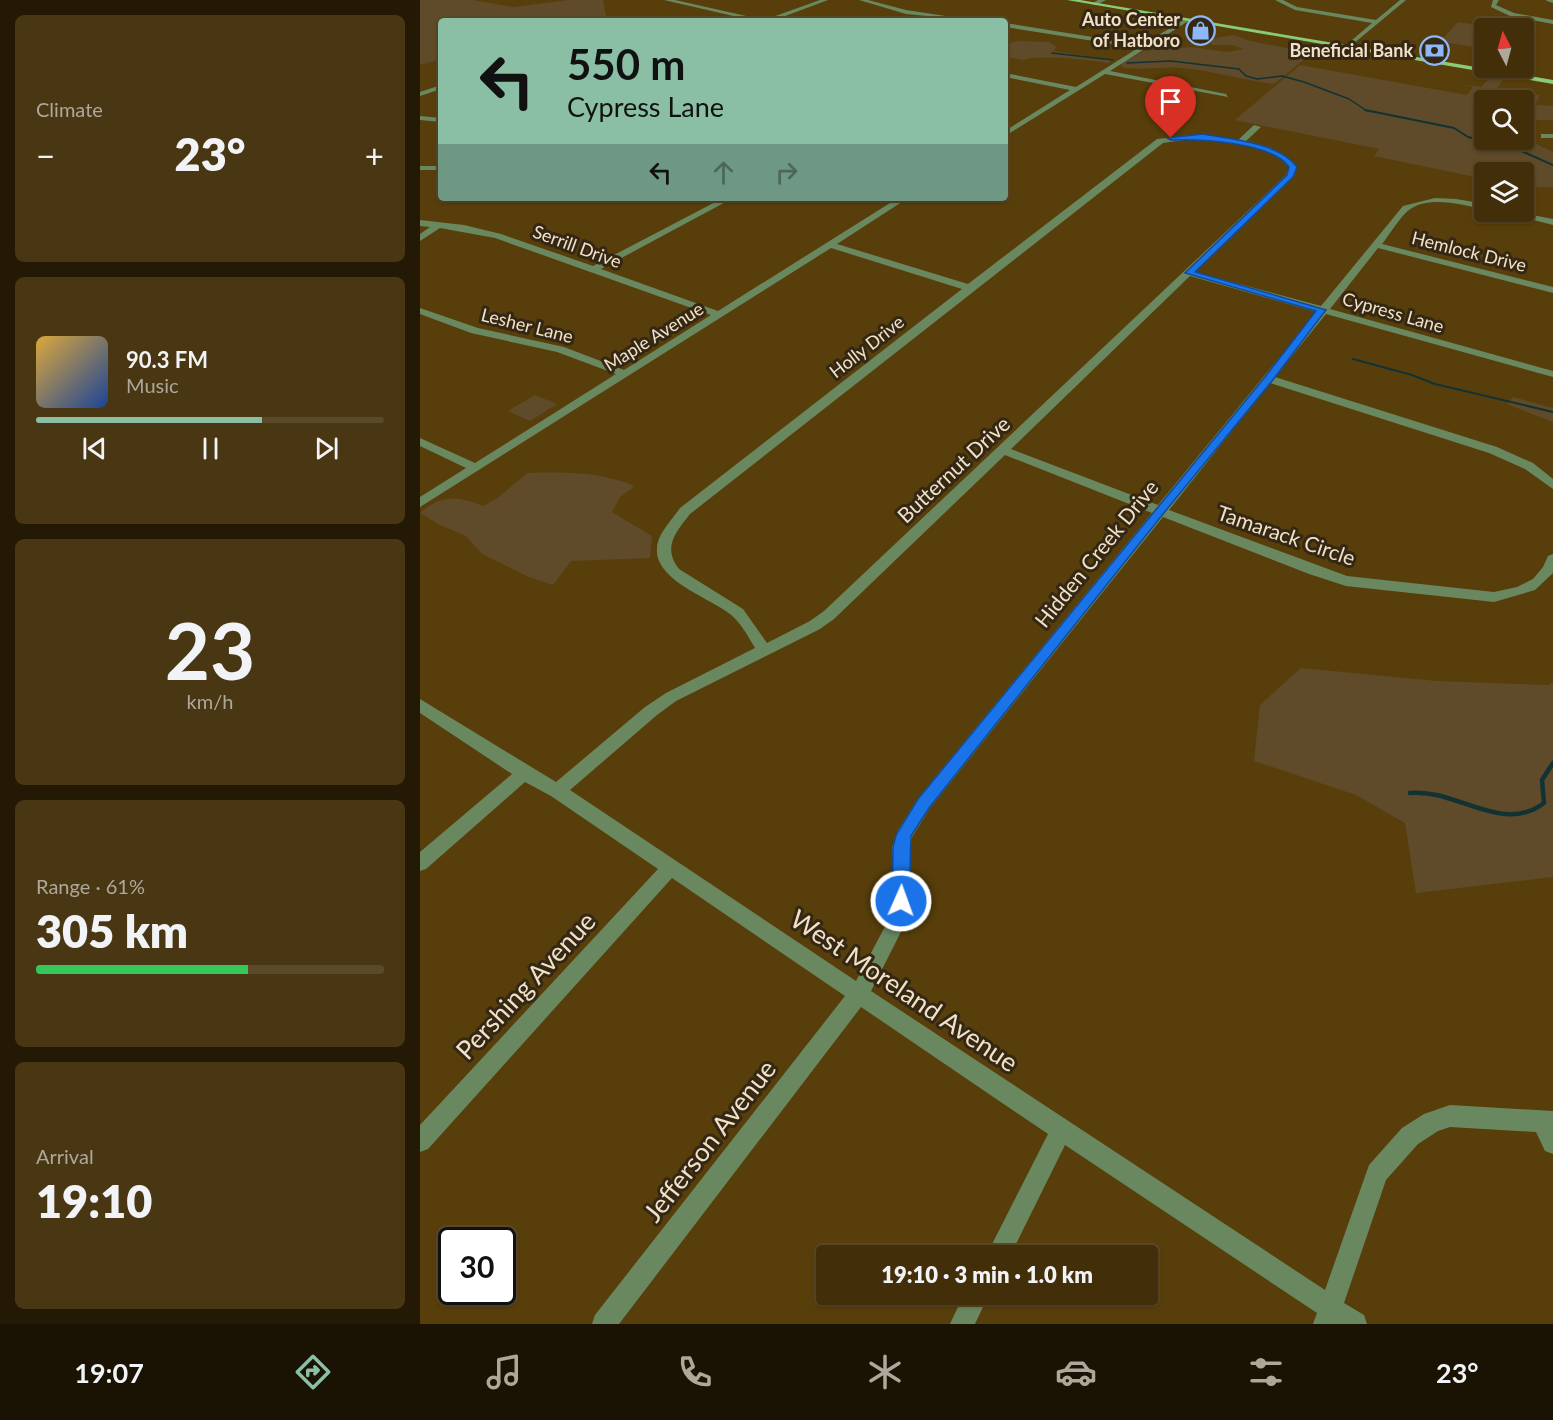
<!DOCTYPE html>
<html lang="en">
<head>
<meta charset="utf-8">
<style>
  body { margin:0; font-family:Lato,sans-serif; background:#493612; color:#f1f3f6; height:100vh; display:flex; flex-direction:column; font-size:22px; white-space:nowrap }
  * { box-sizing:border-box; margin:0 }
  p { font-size:20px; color:#aea89c }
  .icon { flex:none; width:33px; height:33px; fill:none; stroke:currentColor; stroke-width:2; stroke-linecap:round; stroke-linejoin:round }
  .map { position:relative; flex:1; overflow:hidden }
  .side { display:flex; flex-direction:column; gap:15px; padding:15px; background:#241904; width:420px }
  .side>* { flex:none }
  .banner { position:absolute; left:18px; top:18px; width:570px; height:183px; border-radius:6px; box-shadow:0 2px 4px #0004,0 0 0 2px #5a4a29; background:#8abfa5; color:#111; overflow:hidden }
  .needle { width:39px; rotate:354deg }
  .buttons { position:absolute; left:1054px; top:18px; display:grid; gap:12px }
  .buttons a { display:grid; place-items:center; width:60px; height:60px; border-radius:6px; background:#422e08; box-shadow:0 2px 4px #0004,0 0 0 2px #5a4a29; font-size:30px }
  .speed { position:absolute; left:18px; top:1227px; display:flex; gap:12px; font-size:30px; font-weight:700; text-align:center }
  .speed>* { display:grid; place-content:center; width:78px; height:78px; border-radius:50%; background:#422e08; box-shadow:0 2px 4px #0004,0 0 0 2px #5a4a29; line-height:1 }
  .speed .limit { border:3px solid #111; border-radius:9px; background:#fff; color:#111 }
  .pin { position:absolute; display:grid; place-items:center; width:51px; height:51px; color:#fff; margin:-62px -26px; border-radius:50% 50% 50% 0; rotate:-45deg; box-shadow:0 0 6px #0007 }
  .pin .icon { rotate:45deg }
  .me { position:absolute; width:66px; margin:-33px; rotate:2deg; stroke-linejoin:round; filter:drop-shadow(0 0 4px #0008) }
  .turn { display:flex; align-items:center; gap:21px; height:126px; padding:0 30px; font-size:27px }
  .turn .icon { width:78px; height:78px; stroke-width:2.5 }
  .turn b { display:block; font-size:42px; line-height:51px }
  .lanes { display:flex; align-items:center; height:57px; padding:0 30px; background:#0003; justify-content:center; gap:30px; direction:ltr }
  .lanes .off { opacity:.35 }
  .big { font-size:45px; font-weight:800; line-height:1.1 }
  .side .widget { flex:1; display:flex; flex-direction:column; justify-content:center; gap:9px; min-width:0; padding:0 21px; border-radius:9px; background:#493612 }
  .side .dial { align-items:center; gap:0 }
  .dial b { font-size:78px; line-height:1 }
  .song { display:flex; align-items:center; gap:18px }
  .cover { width:72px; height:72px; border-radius:9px; background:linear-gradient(135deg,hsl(40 70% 55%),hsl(220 70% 35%)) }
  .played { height:6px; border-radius:3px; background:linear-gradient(90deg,#8abfa5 65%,#5a4a29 65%) }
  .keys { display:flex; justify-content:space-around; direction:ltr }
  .heat { display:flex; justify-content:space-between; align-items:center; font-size:33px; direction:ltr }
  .charge { height:9px; border-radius:4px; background:linear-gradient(90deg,#34c759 61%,#5a4a29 0) }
  .trip { position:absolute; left:396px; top:1245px; width:342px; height:60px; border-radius:6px; background:#422e08; box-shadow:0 2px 4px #0004,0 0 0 2px #5a4a29; font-weight:800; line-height:60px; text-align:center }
  .dock { display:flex; height:96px; justify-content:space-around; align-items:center; background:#1a1203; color:#aea89c }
  .dock .icon { width:42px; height:42px }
  .dock .active { color:#8abfa5 }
  .dock b { font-size:27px; color:#f1f3f6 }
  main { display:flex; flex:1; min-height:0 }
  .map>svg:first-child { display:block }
  .green { fill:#5f4b29 }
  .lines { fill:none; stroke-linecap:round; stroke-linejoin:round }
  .stream-far2 { stroke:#123234; stroke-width:1.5 }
  .stream-far1 { stroke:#123234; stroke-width:2 }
  .stream { stroke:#123234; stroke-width:4.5 }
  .minor { fill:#698860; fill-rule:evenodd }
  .major { fill:#8acb78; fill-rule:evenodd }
  .route { fill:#1a73e8; stroke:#114b97; stroke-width:1.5 }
  .labels { text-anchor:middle; stroke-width:6; stroke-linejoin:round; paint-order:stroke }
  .far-poi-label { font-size:18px; font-weight:bold; fill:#f1e1c8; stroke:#342814; text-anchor:end }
  .far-street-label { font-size:18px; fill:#f1e1c8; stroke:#342814 }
  .street-label { font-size:21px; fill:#f1e1c8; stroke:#342814 }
  .near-street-label { font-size:26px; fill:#f1e1c8; stroke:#342814 }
</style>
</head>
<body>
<main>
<section class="side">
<div class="widget"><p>Climate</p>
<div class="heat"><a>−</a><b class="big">23°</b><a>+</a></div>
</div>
<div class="widget">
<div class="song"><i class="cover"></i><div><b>90.3 FM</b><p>Music</p></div></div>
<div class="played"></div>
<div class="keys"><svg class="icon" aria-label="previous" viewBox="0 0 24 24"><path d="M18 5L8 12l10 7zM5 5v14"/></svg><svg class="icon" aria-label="pause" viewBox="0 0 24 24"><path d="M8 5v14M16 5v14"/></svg><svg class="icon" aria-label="next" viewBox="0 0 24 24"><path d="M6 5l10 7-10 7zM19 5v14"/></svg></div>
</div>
<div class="widget dial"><b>23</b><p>km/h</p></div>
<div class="widget"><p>Range · 61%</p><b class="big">305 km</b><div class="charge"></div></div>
<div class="widget"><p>Arrival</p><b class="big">19:10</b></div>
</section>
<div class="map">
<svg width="1133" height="1324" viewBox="0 0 1133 1324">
  <rect width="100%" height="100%" fill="#583e0a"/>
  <!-- green -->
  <path class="green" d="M0,0H53L93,7L149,0H183L186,16L190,21H21V59L0,65Z
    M1038,22L1078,28H1065V42L1060,48L1029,43L1025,46L1017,45Z
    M814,35L830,41L883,51L899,44L898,53L882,61L854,84C823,80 793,71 762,68C742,66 720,71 701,67L702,63L723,51L771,47L807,52L824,49L812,45H792L790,39Z
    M599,41L629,42L637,47L633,51L693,60L688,63C673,60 614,54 604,60L585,57V44Z
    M880,65L1047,95L1053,87L1035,84L1061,87L1072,75L1085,77L1077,88L1120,95L1115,105L1133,106V120H1114L1109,129H1104V100H1065V140L1104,138L1133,152V187H1104V172H1065V179L954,156L959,149L815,120Z
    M115,395L137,404L110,421L88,411Z
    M1093,397L1133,408V422L1087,404Z
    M107,473C144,472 181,472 215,486L200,497L192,512L232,536L230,558L151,561L133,585L109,577L62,554L46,536L18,524L0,513C21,494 38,496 63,506L79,497Z
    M881,668L1017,681L1128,685L1133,682V877L996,893L985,823L936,795L834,761L840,705Z"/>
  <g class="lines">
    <!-- stream-far2 -->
    <path class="stream-far2" d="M632,53L693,60
      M707,63L751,61L819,69L826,76L837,79L862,76L884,82L929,99L947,111"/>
    <!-- stream-far1 -->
    <path class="stream-far1" d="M945,110L1034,128L1048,137L1097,149L1133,165
      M933,359L992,375L1015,384L1133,412"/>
    <!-- stream -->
    <path class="stream" d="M990,793C1036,788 1082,835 1124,803L1122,780L1133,763"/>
    <!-- minor -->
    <path class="minor" d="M244,0H255L344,20L400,0H408L352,21H335Z
      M439,0H448L486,10L559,21L486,14Z
      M678,0H686L676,5L671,4Z
      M855,0H863L877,7L956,20L980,0H986L927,49L925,46L952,23L875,10Z
      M1073,0H1079L1076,5L1094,13L1133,20V24L1090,16L1071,7Z
      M1126,0H1133V3L1127,1Z
      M765,19L770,20L690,71L806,94L808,97L685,74L585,136V131L650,90L585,77V73L656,87L718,48L585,27V23L722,45Z
      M21,85V89L0,96V92Z
      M0,116L21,118V122L0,120Z
      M834,125L841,127L826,141C846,145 864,151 877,167L874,176L775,272L901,306L983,206L1015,198L1036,199L1065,204V210C1044,205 1009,195 989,210C979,218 970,234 962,244L1133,287V293L958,248L910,309L1133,371V377L906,314L855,377L1077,447L1113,463L1133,479V489L1105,469L1069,453L850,383L749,510L927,576L1074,592L1097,587L1113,579L1123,567L1128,556L1133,554V573L1115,590L1074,602L926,586L889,574L743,517L510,808L492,837L490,847L491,888L486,922L451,991L905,1290L949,1165L982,1128L1004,1114L1030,1105L1133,1111V1154L1125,1151L1116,1132L1030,1127L1018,1131L998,1144L966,1180L924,1303L944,1315L947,1324H893L897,1313L645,1145L590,1256H566L628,1134L441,1007L199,1324H172L175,1315L425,996L252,878L8,1149L0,1152V1125L238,869L131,796L105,782L6,869L0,871V852L92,774L0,713V699L136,782L225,707L246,693L335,648C328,636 321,623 310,614C290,598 234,580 237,548C238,533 252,520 260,508L542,289L411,248L0,507V497L46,468L0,446V438L55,463L196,374L137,352L51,333L0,314V308L58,328L144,347L204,370L291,315L75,238L20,228L0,241V234L10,227L0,226V220L44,225L81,234L173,266L303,198H313L181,269L298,311L478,198H488L417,244L548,284L737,139L770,135L818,140ZM770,139C802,141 846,141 869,167L866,175L404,611L390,621L347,643L323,609L259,569C242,547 256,532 270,514L743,143ZM770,276L897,312L738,505L591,449ZM585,455L732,513L498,798L478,830L472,847L473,888L468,921L436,981L150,790L237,715L256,701L400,629L414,619Z
      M1121,134H1133V138H1121Z
      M0,166H21V170H0Z
      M1082,212H1096L1133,219V225Z
      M544,1294H569L555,1324H530Z"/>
    <!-- major -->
    <path class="major" d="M647,0H660L1133,80V84Z"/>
  </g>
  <!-- route -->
  <path class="route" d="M783,134C811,139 860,143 877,167L873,177L775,272L906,310L852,381L743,514L509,808L491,836L489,901L487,907L481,909L475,907L472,901L473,847L476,835L498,799L845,377L896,311L765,273L867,175L869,167C852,142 779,139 751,140L747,138Z"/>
  <!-- icons -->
  <defs>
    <symbol id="shop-ring" viewBox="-11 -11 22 22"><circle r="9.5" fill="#342814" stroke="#8db9fc" stroke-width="1.5"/><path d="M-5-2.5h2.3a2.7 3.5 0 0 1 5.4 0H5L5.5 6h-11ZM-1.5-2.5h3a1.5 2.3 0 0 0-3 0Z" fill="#8db9fc"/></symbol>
    <symbol id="bank-ring" viewBox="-11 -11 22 22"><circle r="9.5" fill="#342814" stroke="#8db9fc" stroke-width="1.5"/><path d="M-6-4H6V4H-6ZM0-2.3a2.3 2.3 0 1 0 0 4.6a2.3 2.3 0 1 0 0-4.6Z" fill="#8db9fc"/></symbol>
  </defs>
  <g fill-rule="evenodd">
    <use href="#shop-ring" x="764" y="14" width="33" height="33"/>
    <use href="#bank-ring" x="998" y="34" width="33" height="33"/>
  </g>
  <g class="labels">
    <!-- far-poi labels -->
    <g class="far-poi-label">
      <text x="760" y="26">Auto Center<tspan x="760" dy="21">of Hatboro</tspan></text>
      <text x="993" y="57">Beneficial Bank</text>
    </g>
    <!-- far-street labels -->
    <g class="far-street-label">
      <text transform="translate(157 247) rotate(20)" y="6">Serrill Drive</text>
      <text transform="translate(1049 252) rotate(14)" y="6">Hemlock Drive</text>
      <text transform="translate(973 313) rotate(16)" y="6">Cypress Lane</text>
      <text transform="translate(107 326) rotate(14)" y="6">Lesher Lane</text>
      <text transform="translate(234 337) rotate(-32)" y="6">Maple Avenue</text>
      <text transform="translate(447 347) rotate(-38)" y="6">Holly Drive</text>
    </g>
    <!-- street labels -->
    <g class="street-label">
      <text transform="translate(534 470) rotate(-43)" y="7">Butternut Drive</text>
      <text transform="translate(866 536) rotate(19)" y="7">Tamarack Circle</text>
      <text transform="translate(677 554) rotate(-51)" y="7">Hidden Creek Drive</text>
    </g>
    <!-- near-street labels -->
    <g class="near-street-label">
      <text transform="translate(106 986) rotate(-47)" y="9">Pershing Avenue</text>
      <text transform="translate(484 991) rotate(34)" y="9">West Moreland Avenue</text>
      <text transform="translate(290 1141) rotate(-52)" y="9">Jefferson Avenue</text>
    </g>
  </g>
</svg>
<div class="buttons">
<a><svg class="needle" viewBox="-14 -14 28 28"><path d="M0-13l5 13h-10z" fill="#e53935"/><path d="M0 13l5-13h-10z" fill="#aea89c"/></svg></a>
<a><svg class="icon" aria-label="search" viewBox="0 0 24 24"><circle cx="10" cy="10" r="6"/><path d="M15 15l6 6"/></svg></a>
<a><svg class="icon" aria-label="layers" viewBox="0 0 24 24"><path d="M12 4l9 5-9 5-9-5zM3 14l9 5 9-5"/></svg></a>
</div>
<div class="speed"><div class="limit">30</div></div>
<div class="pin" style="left:751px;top:138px;background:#d93025"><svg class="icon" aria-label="arrive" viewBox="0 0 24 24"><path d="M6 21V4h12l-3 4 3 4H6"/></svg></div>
<svg class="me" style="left:481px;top:901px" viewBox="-20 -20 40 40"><circle r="17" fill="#1a73e8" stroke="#fff" stroke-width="3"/><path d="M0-11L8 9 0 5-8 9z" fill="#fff"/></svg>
<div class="trip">19:10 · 3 min · 1.0 km</div>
<div class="banner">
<div class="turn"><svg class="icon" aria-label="left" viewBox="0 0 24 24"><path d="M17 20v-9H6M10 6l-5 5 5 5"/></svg><div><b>550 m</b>Cypress Lane</div></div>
<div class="lanes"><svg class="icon" aria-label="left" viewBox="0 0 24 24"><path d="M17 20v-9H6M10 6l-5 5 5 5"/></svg><svg class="icon off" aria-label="ahead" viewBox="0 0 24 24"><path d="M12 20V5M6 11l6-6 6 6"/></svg><svg class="icon off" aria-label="right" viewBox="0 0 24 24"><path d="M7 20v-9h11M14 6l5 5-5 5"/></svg></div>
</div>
</div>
</main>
<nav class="dock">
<b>19:07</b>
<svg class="icon active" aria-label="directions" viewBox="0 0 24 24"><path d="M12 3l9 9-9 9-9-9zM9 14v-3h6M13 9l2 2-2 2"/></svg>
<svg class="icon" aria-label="music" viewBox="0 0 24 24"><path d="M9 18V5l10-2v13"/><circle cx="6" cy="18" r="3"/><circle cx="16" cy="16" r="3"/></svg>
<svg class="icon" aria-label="phone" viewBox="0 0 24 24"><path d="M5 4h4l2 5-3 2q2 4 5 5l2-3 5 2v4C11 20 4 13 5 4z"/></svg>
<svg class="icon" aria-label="climate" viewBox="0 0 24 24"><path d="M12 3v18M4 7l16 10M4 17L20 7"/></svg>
<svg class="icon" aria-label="car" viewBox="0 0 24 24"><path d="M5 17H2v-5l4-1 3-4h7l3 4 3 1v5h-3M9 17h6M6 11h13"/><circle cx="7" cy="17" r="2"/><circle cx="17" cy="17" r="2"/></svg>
<svg class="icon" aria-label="filters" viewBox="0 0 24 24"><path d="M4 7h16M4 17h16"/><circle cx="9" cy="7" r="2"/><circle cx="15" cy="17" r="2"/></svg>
<b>23°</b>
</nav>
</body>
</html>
